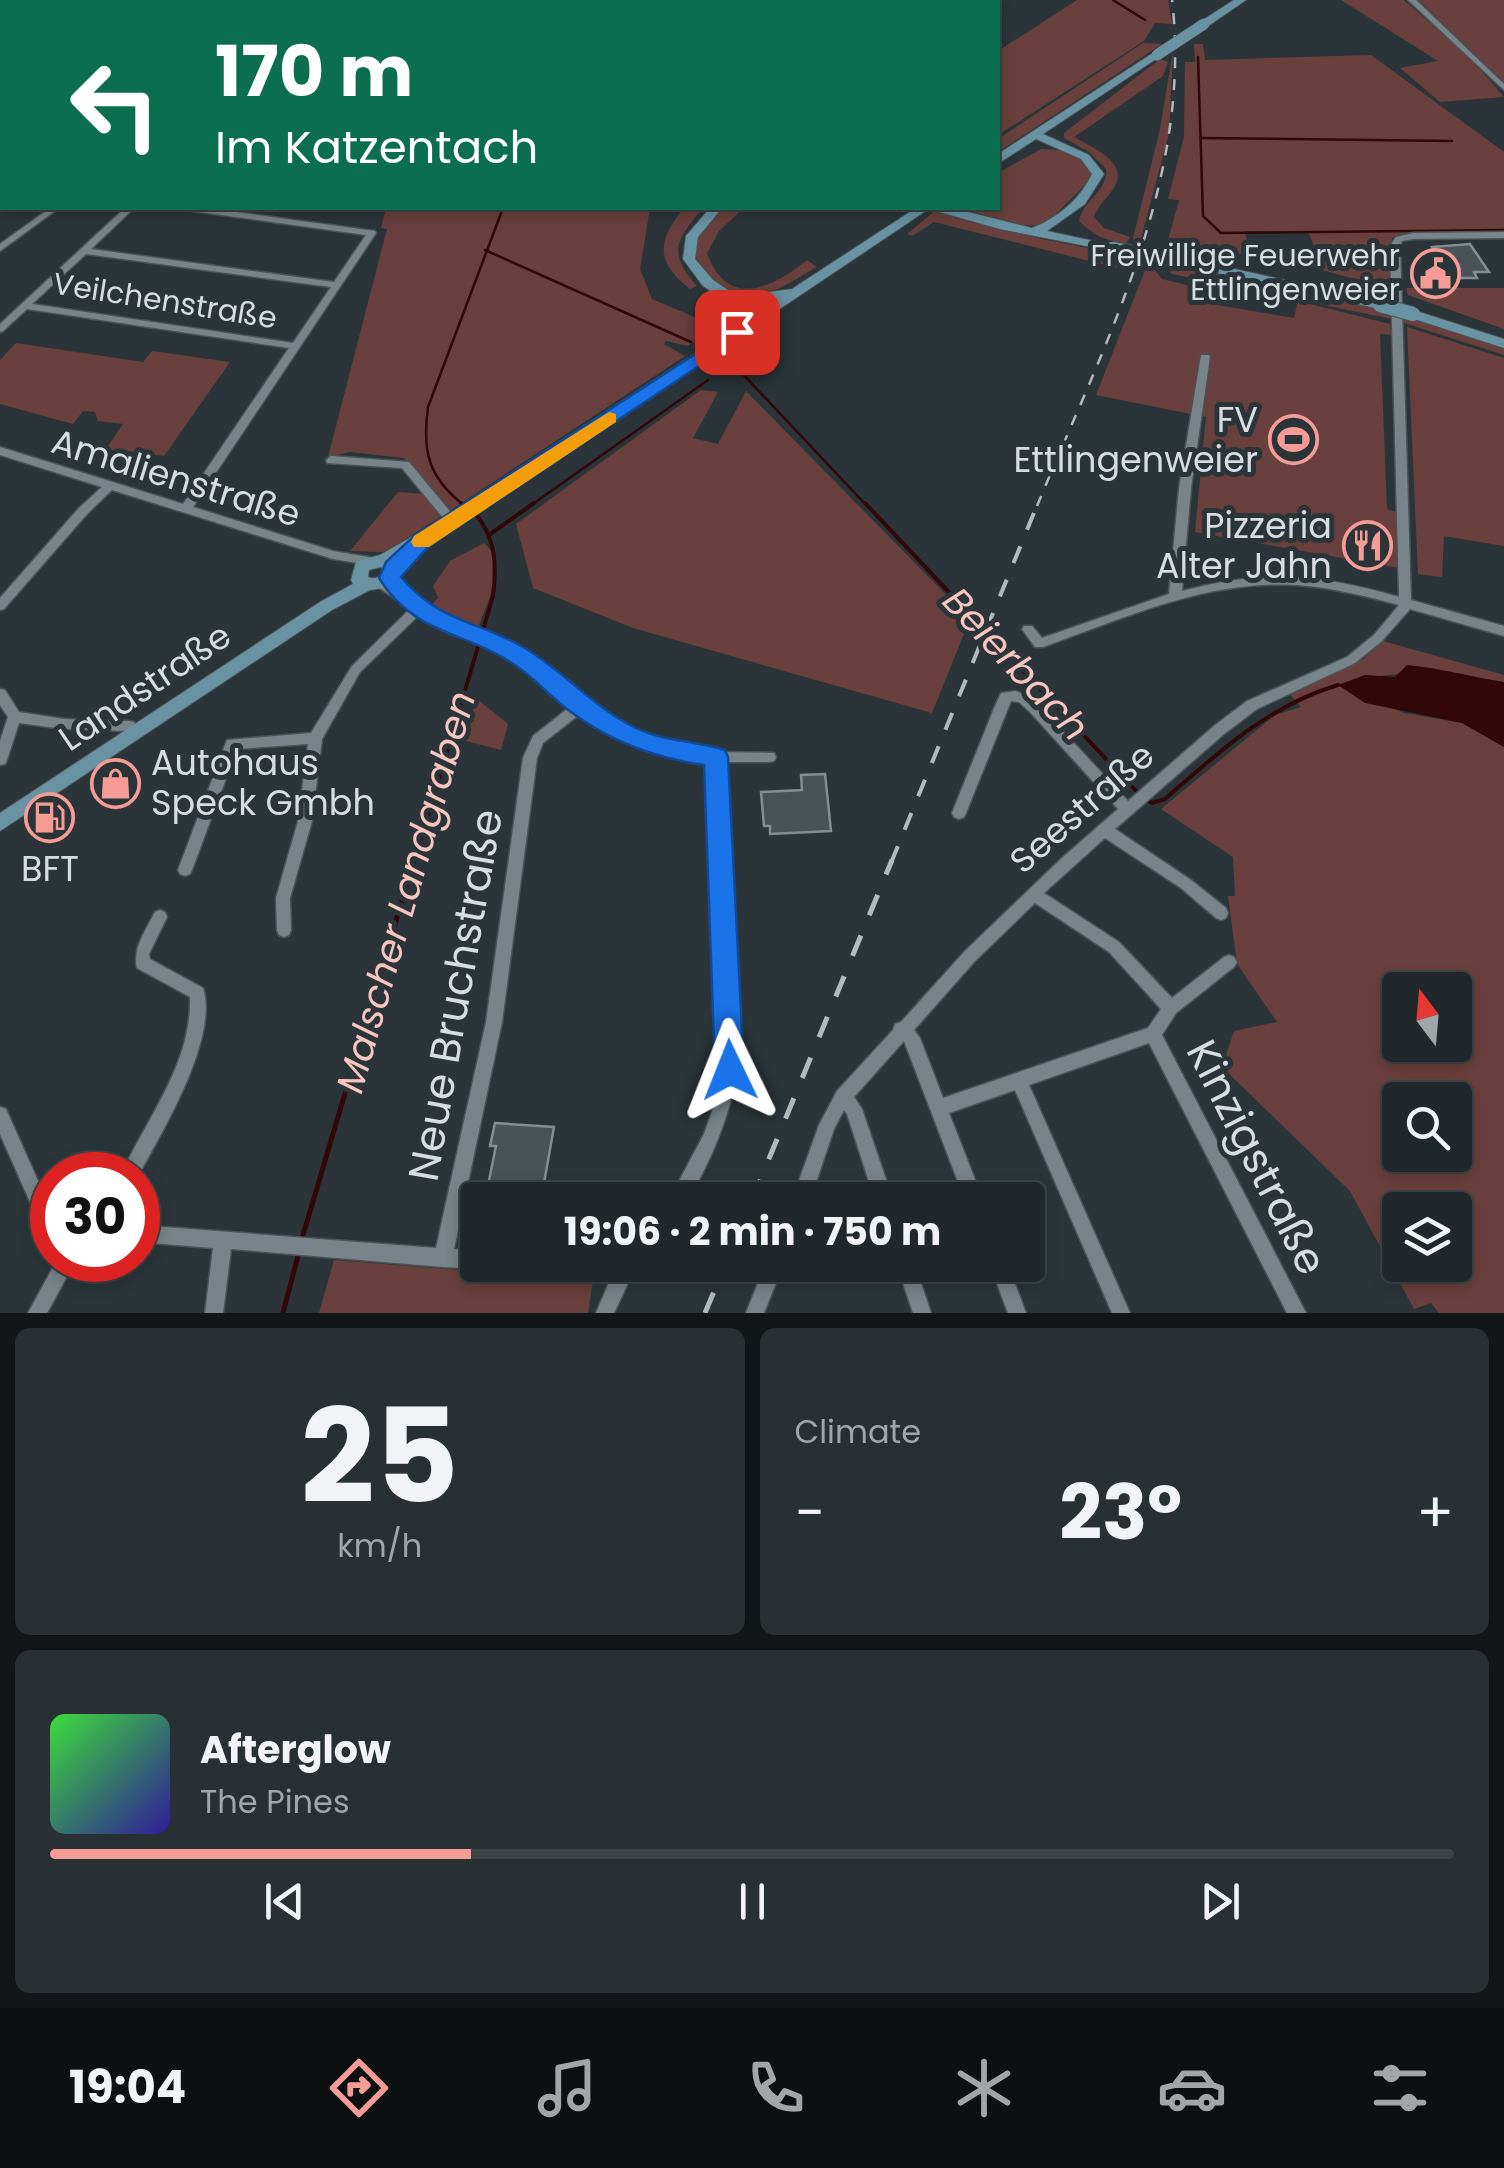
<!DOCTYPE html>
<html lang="en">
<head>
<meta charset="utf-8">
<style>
  body { margin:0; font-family:Poppins,sans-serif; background:#283033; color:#f1f3f6; height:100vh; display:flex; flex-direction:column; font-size:38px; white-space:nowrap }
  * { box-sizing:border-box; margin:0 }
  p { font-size:32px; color:#a2a6a9 }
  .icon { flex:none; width:55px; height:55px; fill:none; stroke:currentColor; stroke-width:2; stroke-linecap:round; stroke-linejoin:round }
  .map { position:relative; height:1313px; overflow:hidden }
  .drawer { display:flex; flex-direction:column; gap:15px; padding:15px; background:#121618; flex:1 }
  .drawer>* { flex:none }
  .hud { position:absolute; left:0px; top:0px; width:1000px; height:210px; box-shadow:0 5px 15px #0003,0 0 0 2px #3d4447; background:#0b6e4f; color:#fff; overflow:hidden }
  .needle { width:65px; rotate:344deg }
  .buttons { position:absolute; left:1382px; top:972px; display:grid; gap:20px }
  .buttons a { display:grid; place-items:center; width:90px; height:90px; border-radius:10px; background:#20282b; box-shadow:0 5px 15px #0003,0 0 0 2px #3d4447; font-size:50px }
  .speed { position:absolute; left:30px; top:1152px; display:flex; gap:20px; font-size:50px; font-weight:700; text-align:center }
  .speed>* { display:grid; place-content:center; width:130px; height:130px; border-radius:50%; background:#20282b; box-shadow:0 5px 15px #0003,0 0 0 2px #3d4447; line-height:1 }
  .speed .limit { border:15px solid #d22; background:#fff; color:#111 }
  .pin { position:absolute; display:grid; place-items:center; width:85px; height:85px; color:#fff; margin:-42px; border-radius:20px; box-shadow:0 5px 15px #0006 }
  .me { position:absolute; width:110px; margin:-55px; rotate:358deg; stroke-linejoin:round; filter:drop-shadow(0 0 8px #0008) }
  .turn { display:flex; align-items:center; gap:35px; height:210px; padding:0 50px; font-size:45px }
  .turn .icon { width:130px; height:130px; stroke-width:2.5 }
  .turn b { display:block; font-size:70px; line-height:85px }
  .big { font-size:75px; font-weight:700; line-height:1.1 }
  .drawer .tile { flex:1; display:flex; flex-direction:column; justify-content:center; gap:15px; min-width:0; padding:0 35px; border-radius:15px; background:#283033 }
  .drawer .dial { align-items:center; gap:0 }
  .dial b { font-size:130px; line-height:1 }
  .song { display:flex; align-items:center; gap:30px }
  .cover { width:120px; height:120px; border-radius:15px; background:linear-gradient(135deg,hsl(120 70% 55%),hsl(250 70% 35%)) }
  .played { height:10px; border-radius:5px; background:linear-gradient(90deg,#f59c96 30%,#3d4447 30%) }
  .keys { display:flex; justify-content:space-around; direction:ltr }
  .heat { display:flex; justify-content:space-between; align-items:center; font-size:55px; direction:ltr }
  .drawer .tiles { flex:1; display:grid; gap:15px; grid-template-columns:1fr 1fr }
  .tile:last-child { grid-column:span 2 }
  .trip { position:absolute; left:460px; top:1182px; width:585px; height:100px; border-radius:10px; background:#20282b; box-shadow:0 5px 15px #0003,0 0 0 2px #3d4447; font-weight:700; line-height:100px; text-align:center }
  .dock { display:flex; height:160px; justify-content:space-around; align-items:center; background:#0d1011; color:#a2a6a9 }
  .dock .icon { width:70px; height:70px }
  .dock .on { color:#f59c96 }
  .dock b { font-size:45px; color:#f1f3f6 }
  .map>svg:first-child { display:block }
  .green { fill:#69403d; fill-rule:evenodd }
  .water { fill:#320708 }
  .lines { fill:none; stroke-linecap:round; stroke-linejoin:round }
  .stream-far2 { stroke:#320708; stroke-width:2.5 }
  .stream-far1 { stroke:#320708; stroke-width:4 }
  .stream { stroke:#320708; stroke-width:5 }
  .building { fill:#485257; stroke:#828e93; stroke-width:2.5 }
  .street-casing { stroke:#4a5356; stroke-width:3 }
  .secondary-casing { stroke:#4a5356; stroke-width:2 }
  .street { fill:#788489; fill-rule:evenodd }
  .secondary { fill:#6993a2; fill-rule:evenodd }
  .rail-far2 { stroke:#b3babd; stroke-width:2.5; stroke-dasharray:11 11; stroke-linecap:butt }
  .rail-far1 { stroke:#b3babd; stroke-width:4; stroke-dasharray:18 18; stroke-linecap:butt }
  .rail { stroke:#b3babd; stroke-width:5; stroke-dasharray:22 22; stroke-linecap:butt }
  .secondary-bridge-far1-casing { stroke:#4a5356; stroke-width:12; stroke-linecap:butt }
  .secondary-bridge-casing { stroke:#4a5356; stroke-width:16; stroke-linecap:butt }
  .secondary-bridge-far1 { stroke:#6993a2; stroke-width:11 }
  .secondary-bridge { stroke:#6993a2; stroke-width:14 }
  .route { fill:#1a73e8; stroke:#114b97; stroke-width:2.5 }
  .slow { fill:#f59e0b }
  .labels { text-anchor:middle; stroke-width:10; stroke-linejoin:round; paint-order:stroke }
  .far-poi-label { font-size:30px; fill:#d7dde0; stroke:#2b3539; text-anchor:end }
  .far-street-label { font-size:30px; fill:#d7dde0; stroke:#2b3539 }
  .poi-label { font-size:35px; fill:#d7dde0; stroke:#2b3539; text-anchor:end }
  .street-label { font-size:35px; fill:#d7dde0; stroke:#2b3539 }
  .water-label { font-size:38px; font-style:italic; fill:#f8c5c1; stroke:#2b3539 }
  .near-street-label { font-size:42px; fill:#d7dde0; stroke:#2b3539 }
</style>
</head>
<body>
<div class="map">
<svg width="1504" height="1313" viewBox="0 0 1504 1313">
  <rect width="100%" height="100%" fill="#2b3539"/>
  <!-- green -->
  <path class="green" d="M1077,0H1168L1172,24L1155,23L1144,41L998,135V51Z
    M1341,0H1404L1471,59L1504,97L1440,102L1400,68L1438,61Z
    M1419,0H1504V85Z
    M1143,43L1162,44L998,152V139Z
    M1194,44H1203L1205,60L1371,55L1504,152V232L1404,234L1392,238L1390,276L1381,286L1318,269L1315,264L1321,263L1308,231H1245L1250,256L1168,240L1179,200L1168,199L1184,137L1185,62H1195Z
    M1173,51L1169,133L1139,246L1134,245L1133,238L1160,129Z
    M1160,59L1168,62L1163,76L1074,137C1091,147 1132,163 1113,189C1107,199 1098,205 1094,217L1104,228L1130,237L1126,244C1106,241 1093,235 1079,221C1083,200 1108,191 1106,169L1089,152L1064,138V133Z
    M1041,149C1061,149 1088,154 1093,177L1044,226L1023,225L957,208H998V173Z
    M386,208H650L640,269L652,299L706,322L713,317L727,320L688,346L666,341L664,344L685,356L449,511L404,458L350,452L328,457L387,229L381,228Z
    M684,208H703C676,240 667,252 697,286L690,289C654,261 658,240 684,208Z
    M722,208H744L719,231L707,253C727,310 773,288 807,260L817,267C800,276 780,291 761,295C730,301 685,272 698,238C702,225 713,217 722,208Z
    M936,210L1042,239L1124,255L1117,268L934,222L912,236L907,234Z
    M1149,260L1154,261L1153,268L1162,279L1210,291L1205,303L1294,318L1298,301L1390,324L1391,335L1380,334L1387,509L1396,512L1399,568L1195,532L1206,417L1096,395Z
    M1160,262C1275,283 1394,306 1504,349V355L1392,319L1172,274Z
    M1406,288H1504V329L1408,295Z
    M1407,327L1504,358V546L1444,536L1442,577L1418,574Z
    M16,343L143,362L152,351L230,362L164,456L106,449L123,424L98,421L95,412L83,411L73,424L0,404V360Z
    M701,390L718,392L693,438L718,444L746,391L970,619L932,713L633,628L533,588L516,524Z
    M398,492L425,494L443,515L385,552L350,551Z
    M484,543C509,565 486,603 478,629L451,623L428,609L438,598L433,586L450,561Z
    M1383,641L1504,675V682C1452,673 1390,667 1339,686L1404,713L1462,723L1504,747V1313H1439L1431,1303L1414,1309L1350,1191L1222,1067L1234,1031L1277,1022L1237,964L1228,896H1235L1233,857L1161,809L1275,715L1301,707L1287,691L1363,659ZM1400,990H1455V1045H1400ZM1400,1100H1455V1155H1400ZM1400,1210H1455V1265H1400Z
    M477,699L508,724L501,750L462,740Z
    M334,1260L593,1281L588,1313H319Z"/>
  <!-- water -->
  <path class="water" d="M1407,665C1440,668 1472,677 1504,682V747L1462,723L1365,703L1338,685L1365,675L1395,677Z"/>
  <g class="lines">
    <!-- stream-far2 -->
    <path class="stream-far2" d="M507,0L513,2
      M1113,0L1145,20
      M1198,57L1203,216L1221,233L1504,230
      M1202,138L1452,141
      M485,250L691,342
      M726,363L739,370L867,506
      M465,506C428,478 422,451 428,407L503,208
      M530,506L708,380"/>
    <!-- stream-far1 -->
    <path class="stream-far1" d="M461,503L466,507
      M865,503L1139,794
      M489,535L534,503
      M1147,800L1152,803L1165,799C1219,752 1268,706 1338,685
      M414,863L493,596C497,565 496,537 474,512"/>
    <!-- stream -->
    <path class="stream" d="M301,1242L414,860
      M283,1313L299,1252"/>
  </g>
  <!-- building -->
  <path class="building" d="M1470,244L1489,272H1474L1477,278H1453L1432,247Z
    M825,774L831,831L770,834V826H764L761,792L802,790L801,775Z
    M495,1123L554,1127L541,1200H485L496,1146H490Z"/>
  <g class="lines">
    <defs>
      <path id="street" d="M761,0H769L771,2H764Z
        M970,0H980L976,2H968Z
        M1408,0H1416L1504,84V90Z
        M0,114H2V120H0Z
        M0,158L2,159V163L0,164Z
        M50,208H59L0,251V244Z
        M125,208H134L91,249L334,282L366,235L192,211L188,208H207L375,231L376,233L193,507L333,551L374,558L376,561L374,564L370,565L333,559L112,490L87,514L4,609L0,610V598L79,508L102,487L0,455V447L183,504L289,348L27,309L3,331L0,332V324ZM86,254L331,287L293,343L32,304Z
        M1504,232V238L1413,239L1402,241L1400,246L1411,600L1504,626V636L1410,609L1382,641L1355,663L1257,709L1224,734L1115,829L1191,880L1226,908L1228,913L1226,918L1221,920L1216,918L1181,888L1105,838L1044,893L1119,942L1172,998L1224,957L1229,955L1234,957L1237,962L1234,967L1176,1013L1162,1035L1306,1313H1287L1149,1043L1029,1085L1130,1313H1112L1015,1090L949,1113L983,1200H965L904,1041L854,1097L862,1109L893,1200H875L847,1114L844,1110L834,1129L810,1200H792L819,1125L837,1091L893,1030L895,1024L901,1022L965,951L1062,858L1118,809L1030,712L1019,702L1011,701L966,813L964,817L959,819L954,817L952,813L995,706L1001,693L1016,691L1032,698L1128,801L1214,726L1247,701L1347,657L1374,635L1399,605C1369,597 1338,589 1307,586C1216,576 1127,617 1043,647H1035L1022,629L1024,626H1032L1042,638L1169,594L1179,488L1201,355H1209L1210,357L1191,488L1182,591C1264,569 1318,574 1399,597L1390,246L1396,237L1413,233ZM1035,903L1109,952L1161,1009L1148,1028L943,1098L920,1038L914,1030L975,961Z
        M331,456L409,462L458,521L452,525L448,524L402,468L327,463L326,460Z
        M382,580L439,617L523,652L585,702L639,734L665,744L716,752L774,753L776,757L774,761L769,762H723L738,1070C729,1117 712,1159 688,1200H669L704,1134L714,1106L722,1070L710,761L665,754L629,742L581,713L543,743L537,758L502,1022L454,1249L478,1251V1265L484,1266L478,1269L443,1267L231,1249L223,1313H205L213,1248L138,1242V1225L436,1248L486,1022L523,758L533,736L571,706L515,658L431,623L419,615L360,672L322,739L312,821L290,898L291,930L289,935L284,937L279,935L277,930L276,898L298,821L308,744L237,749L192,870L190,874L185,876L180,874L178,870L227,740L311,733L352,666L410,609L378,587L376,584Z
        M0,689L5,690L19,712L64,719L129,721L134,722L142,732L140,736L135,737L126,731L64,729L19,723L7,760L5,764L0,765V741L8,717L0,705Z
        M160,910L165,912L167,917L149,954L150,959L203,988C219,1038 162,1132 138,1176L121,1175C147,1117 192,1064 190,997L137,968C132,949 146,930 155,912Z
        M0,1107L6,1109L42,1190L52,1202V1223L46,1221L30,1202L0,1134Z
        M57,1260H76L47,1313H28Z
        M526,1265H645L642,1271L628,1277V1283L614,1313H596L610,1280L535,1274L529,1271Z
        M765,1265H783L764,1313H746Z
        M897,1265H915L931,1313H913Z
        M990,1265H1008L1026,1313H1008Z"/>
      <path id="secondary" d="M1234,0H1246L1208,26H1200V22Z
        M1153,53L1162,55L1043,134L1089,155L1104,174L1085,204L1047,231L1117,246V252L1000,229L936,211L934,208H952L1032,228C1057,218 1080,200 1092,174L1081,159L1036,139L1002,161L998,162V154Z
        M710,208H722L698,237L695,259L713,280L728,290L757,294L792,289L916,208H930L458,525L395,561L402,571L390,587L370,590L332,610L0,831V813L320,602L353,584L351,580L356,562L380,555L446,517L751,317L703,286L683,259L686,236ZM777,299L760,311L743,300L757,302ZM381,567L385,572C380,577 375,580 368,577L369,570Z
        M1176,256L1380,301L1387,305L1380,309L1171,263V257Z
        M1413,310L1504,339V348L1408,317V311Z"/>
    </defs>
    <!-- street casing -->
    <use href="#street" class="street-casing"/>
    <!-- secondary casing -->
    <use href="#secondary" class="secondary-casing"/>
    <!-- street -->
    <use href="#street" class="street"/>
    <!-- secondary -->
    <use href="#secondary" class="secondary"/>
    <!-- rail-far2 -->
    <path class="rail-far2" d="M1037,506C1104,344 1193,180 1172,0"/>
    <!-- rail-far1 -->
    <path class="rail-far1" d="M891,863L1038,503"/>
    <!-- rail -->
    <path class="rail" d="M752,1200L892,860
      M705,1313L725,1265"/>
    <defs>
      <path id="secondary-bridge-far1" d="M1157,55L1204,24"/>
      <path id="secondary-bridge" d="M1112,249L1176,260
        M1380,305L1413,314"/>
    </defs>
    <!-- secondary-bridge-far1 casing -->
    <use href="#secondary-bridge-far1" class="secondary-bridge-far1-casing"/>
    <!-- secondary-bridge casing -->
    <use href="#secondary-bridge" class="secondary-bridge-casing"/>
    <!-- secondary-bridge-far1 -->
    <use href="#secondary-bridge-far1" class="secondary-bridge-far1"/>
    <!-- secondary-bridge -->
    <use href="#secondary-bridge" class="secondary-bridge"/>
  </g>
  <!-- route -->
  <path class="route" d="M737,327L746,332L744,336L429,546L401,577C442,625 480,620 528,650C565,673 594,707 634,727C663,742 695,740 725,750L728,757L744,1070L740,1081L730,1085L719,1081L715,1070L704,765C655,758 611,742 571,712C550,697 533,676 512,663C464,631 414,635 379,578L386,562L414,536Z"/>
  <!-- slow -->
  <path class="slow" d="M609,412L616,414V422L429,547H414L411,542L414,536Z"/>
  <!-- icons -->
  <defs>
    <symbol id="civic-ring" viewBox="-11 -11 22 22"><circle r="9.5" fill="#2b3539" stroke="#f59c96" stroke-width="1.5"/><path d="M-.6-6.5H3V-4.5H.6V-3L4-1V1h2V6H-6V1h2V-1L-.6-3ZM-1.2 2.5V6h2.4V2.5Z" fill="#f59c96"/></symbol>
    <symbol id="stadium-ring" viewBox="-11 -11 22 22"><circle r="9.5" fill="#2b3539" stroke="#f59c96" stroke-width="1.5"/><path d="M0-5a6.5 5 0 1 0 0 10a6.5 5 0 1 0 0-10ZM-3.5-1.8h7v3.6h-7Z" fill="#f59c96"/></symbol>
    <symbol id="restaurant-ring" viewBox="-11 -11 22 22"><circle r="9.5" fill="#2b3539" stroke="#f59c96" stroke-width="1.5"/><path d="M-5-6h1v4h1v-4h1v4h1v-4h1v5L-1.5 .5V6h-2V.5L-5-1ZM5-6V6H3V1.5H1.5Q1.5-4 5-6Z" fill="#f59c96"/></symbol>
    <symbol id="shop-ring" viewBox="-11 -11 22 22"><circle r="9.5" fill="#2b3539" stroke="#f59c96" stroke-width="1.5"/><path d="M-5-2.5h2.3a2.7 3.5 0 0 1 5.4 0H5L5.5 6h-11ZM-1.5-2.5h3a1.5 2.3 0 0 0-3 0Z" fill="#f59c96"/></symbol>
    <symbol id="fuel-ring" viewBox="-11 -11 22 22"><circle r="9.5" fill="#2b3539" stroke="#f59c96" stroke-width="1.5"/><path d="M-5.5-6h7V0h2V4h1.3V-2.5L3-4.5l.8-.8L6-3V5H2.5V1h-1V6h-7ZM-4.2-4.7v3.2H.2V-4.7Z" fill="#f59c96"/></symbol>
  </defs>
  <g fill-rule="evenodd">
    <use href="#civic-ring" x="1408" y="246" width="55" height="55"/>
    <use href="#stadium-ring" x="1266" y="412" width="55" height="55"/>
    <use href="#restaurant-ring" x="1340" y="518" width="55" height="55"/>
    <use href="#shop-ring" x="88" y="756" width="55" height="55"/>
    <use href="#fuel-ring" x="22" y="790" width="55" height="55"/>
  </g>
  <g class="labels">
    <!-- far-poi labels -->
    <g class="far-poi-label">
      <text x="1400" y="266">Freiwillige Feuerwehr<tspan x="1400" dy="34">Ettlingenweier</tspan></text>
    </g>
    <!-- far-street labels -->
    <g class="far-street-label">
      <text transform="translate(165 301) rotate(9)" y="10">Veilchenstraße</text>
    </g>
    <!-- poi labels -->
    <g class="poi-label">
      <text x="1258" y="432">FV<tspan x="1258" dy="40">Ettlingenweier</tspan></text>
      <text x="1332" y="538">Pizzeria<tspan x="1332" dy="40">Alter Jahn</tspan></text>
      <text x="151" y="775" text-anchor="start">Autohaus<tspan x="151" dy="40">Speck Gmbh</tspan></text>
      <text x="50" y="881" text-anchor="middle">BFT</text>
    </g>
    <!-- street labels -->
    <g class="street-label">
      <text transform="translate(176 478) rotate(17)" y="12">Amalienstraße</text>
      <text transform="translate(145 687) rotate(-34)" y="12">Landstraße</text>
      <text transform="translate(1082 808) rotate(-41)" y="12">Seestraße</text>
    </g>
    <!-- water labels -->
    <g class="water-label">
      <text transform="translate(1016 664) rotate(47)" y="13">Beierbach</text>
      <text transform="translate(406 892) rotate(-74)" y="13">Malscher Landgraben</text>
    </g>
    <!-- near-street labels -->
    <g class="near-street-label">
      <text transform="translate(455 995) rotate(-80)" y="15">Neue Bruchstraße</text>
      <text transform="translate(1257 1157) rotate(63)" y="15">Kinzigstraße</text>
    </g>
  </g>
</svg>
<div class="buttons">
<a><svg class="needle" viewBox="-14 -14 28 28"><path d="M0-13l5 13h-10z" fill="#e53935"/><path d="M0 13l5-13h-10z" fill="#a2a6a9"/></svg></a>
<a><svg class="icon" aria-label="search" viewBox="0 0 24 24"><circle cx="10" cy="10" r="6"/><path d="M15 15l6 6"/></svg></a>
<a><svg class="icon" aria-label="layers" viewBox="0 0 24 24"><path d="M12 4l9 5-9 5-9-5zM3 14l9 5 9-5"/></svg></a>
</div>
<div class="speed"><div class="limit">30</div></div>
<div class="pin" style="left:737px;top:332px;background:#d93025"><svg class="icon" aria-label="arrive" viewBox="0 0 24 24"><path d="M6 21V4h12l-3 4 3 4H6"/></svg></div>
<svg class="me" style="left:730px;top:1070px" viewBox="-20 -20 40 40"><path d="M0-17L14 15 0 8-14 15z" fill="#1a73e8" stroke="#fff" stroke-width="4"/></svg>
<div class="trip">19:06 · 2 min · 750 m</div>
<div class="hud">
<div class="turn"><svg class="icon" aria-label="left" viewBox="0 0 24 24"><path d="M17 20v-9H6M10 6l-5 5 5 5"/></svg><div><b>170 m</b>Im Katzentach</div></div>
</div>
</div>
<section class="drawer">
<div class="tiles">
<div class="tile dial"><b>25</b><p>km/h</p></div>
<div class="tile"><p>Climate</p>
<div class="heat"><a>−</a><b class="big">23°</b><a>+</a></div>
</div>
<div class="tile">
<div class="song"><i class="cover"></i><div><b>Afterglow</b><p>The Pines</p></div></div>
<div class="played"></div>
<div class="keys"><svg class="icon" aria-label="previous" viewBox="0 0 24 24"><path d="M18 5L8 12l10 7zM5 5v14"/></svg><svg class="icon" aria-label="pause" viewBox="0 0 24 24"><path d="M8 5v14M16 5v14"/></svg><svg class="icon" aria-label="next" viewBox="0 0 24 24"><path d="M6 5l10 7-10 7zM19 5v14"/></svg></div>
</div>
</div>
</section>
<nav class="dock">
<b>19:04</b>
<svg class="icon on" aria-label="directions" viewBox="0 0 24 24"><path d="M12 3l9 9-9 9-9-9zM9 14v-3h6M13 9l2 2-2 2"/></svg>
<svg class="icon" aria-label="music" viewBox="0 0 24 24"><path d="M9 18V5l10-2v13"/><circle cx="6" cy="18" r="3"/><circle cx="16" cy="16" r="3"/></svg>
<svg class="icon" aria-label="phone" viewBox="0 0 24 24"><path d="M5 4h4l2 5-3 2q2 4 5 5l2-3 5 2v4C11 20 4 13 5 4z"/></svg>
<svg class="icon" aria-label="climate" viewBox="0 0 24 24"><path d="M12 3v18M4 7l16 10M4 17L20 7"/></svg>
<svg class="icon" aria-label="car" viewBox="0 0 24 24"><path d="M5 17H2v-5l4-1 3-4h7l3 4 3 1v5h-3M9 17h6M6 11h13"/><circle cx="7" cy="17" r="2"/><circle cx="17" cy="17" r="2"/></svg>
<svg class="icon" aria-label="filters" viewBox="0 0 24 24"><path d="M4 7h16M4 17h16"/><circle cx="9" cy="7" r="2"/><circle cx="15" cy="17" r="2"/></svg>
</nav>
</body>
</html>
